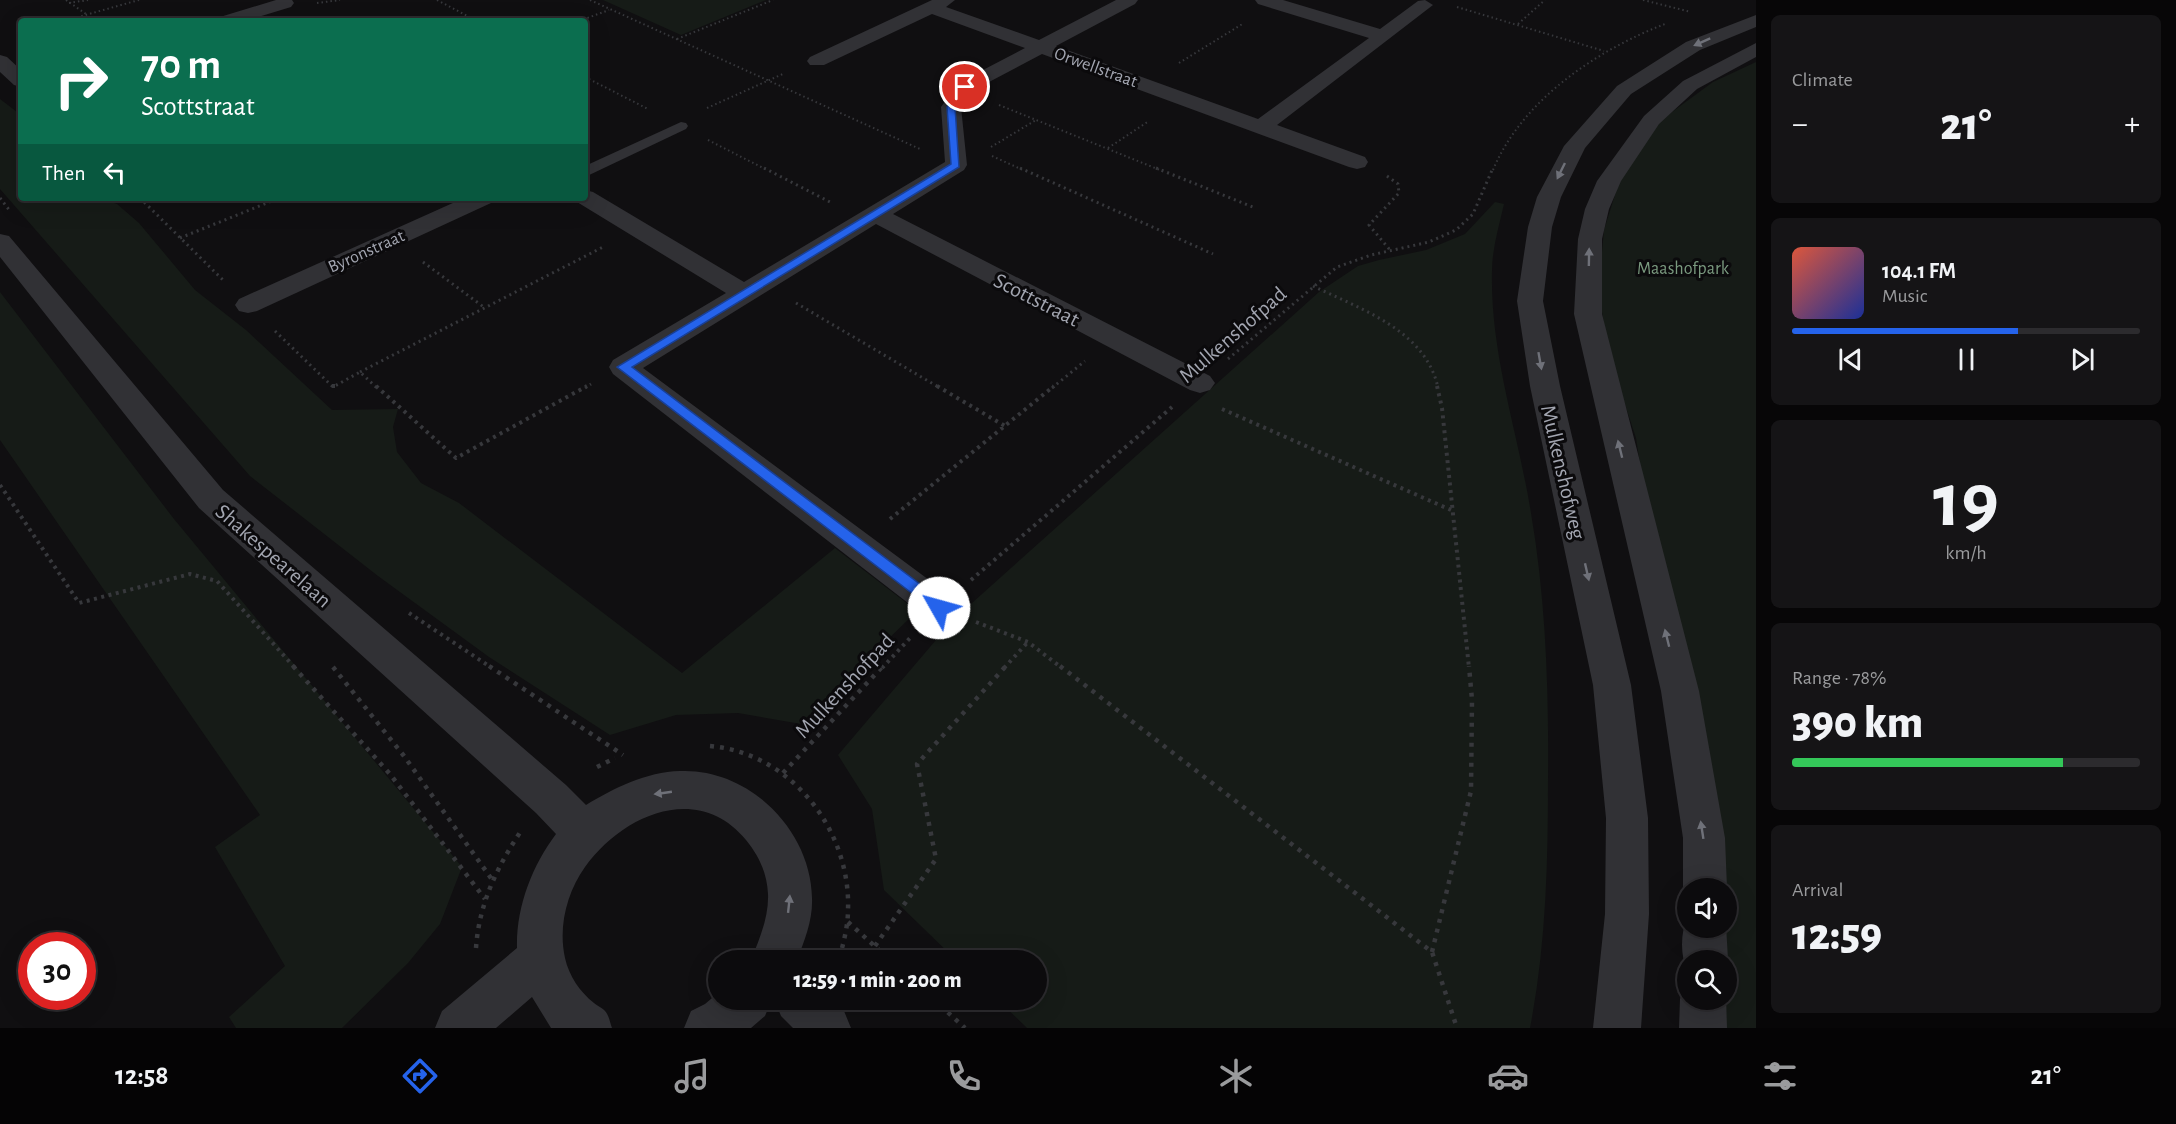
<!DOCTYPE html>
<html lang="en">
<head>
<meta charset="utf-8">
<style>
  body { margin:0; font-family:"Alegreya Sans",sans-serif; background:#151416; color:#f1f3f6; height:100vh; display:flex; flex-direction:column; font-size:22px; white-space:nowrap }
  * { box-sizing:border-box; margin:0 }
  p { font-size:20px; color:#9a9b9d }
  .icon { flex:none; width:33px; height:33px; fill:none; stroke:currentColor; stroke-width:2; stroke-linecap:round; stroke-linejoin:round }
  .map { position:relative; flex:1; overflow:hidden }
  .details { display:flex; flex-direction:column; gap:15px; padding:15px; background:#070607; width:420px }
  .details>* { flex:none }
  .guide { position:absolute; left:18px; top:18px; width:570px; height:183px; border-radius:6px; box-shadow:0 6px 24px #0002,0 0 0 2px #2c2b2e; background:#0b6e4f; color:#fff; overflow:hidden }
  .buttons { position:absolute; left:1677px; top:878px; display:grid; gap:12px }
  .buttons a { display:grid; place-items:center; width:60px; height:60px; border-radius:50%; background:#0c0b0d; box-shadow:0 6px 24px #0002,0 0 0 2px #2c2b2e; font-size:30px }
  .speed { position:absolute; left:18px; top:932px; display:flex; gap:12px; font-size:30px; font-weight:700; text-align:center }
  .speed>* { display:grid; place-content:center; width:78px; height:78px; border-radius:50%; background:#0c0b0d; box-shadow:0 6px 24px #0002,0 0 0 2px #2c2b2e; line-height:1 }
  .speed .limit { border:9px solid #d22; background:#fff; color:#111 }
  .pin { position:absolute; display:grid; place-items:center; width:51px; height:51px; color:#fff; margin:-26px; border:3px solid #fff; border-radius:50%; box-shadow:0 2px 6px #0007 }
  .me { position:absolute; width:66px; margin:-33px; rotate:308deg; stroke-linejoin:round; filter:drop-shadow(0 0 4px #0008) }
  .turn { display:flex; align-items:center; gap:21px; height:126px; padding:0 24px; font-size:27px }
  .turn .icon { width:78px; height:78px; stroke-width:2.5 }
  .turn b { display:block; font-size:42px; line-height:51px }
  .then { display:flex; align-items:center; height:57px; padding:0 24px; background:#0003; gap:12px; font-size:22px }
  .big { font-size:45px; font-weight:800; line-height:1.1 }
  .details .tile { flex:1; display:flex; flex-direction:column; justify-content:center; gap:9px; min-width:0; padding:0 21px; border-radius:9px; background:#151416 }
  .details .dial { align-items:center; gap:0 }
  .dial b { font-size:78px; line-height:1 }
  .song { display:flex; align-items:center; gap:18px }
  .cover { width:72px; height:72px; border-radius:9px; background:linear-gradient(135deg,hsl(10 70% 55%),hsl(230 70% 35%)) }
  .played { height:6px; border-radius:3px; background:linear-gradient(90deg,#2563eb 65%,#2c2b2e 65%) }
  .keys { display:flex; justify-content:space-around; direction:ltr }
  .heat { display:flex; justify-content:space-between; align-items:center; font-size:33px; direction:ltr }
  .charge { height:9px; border-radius:4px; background:linear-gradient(90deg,#34c759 78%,#2c2b2e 0) }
  .trip { position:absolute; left:708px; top:950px; width:339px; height:60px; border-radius:30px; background:#0c0b0d; box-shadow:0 6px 24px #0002,0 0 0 2px #2c2b2e; font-weight:800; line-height:60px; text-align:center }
  .dock { display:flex; height:96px; justify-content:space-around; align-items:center; background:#050405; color:#9a9b9d }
  .dock .icon { width:42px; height:42px }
  .dock .current { color:#2563eb }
  .dock b { font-size:27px; color:#f1f3f6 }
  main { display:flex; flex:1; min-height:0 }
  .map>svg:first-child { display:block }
  .green { fill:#161b17 }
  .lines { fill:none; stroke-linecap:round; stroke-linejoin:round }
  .path-far3 { stroke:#37383c; stroke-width:2; stroke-dasharray:1.5 3; stroke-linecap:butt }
  .path-far2 { stroke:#37383c; stroke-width:3; stroke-dasharray:2 4; stroke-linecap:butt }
  .path-far1 { stroke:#37383c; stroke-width:4; stroke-dasharray:3 4.5; stroke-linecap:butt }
  .path { stroke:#37383c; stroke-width:4.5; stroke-dasharray:4 6; stroke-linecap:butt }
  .service { fill:#313135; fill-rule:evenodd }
  .minor { fill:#313135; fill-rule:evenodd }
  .tertiary { fill:#313135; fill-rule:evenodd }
  .oneway { fill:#6f7179 }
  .route { fill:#2563eb; stroke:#184099; stroke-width:1.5 }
  .labels { text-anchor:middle; stroke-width:6; stroke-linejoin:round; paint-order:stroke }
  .far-street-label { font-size:18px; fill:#a2a5b0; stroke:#0b0a0c }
  .far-park-label { font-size:18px; fill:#7a9a7f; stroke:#0b0a0c }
  .street-label { font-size:22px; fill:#a2a5b0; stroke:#0b0a0c }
</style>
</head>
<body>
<main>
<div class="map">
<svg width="1756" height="1028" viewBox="0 0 1756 1028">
  <rect width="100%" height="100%" fill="#100f11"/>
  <!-- green -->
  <path class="green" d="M603,0H766L681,35Z
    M1756,62V1028H1715L1714,999H1726V960L1710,927H1726V888H1706L1636,438L1611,362L1604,324L1599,294L1601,263L1604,230L1619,182L1661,120L1713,82Z
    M0,99L21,115V198H99L117,204L139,223L195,290L246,330L332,410L398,409L393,427L397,452L421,483L459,503L682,673L835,548L917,611L801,724L738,713L676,715L610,735L489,657L378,576L250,476L0,189Z
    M1495,202L1504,204C1499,226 1492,249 1492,271C1490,354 1518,432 1531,513C1546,601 1549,691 1548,780C1548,863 1546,946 1530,1028H1027L997,999H1036V960H956L884,890L872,809L838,755L953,620L1319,292L1358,266L1379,260L1426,250L1465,234Z
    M0,292L174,519L462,867L440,924L408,963L342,1028H236L229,1017L285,966L215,847L260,815L0,440Z"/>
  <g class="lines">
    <!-- path-far3 -->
    <path class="path-far3" d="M66,0L86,14
      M437,0L477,21
      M590,0L920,149
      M1643,0L1691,12
      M69,3L88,0
      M317,3L340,0
      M1457,7L1604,51
      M64,21L139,0
      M579,21L609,10
      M1518,24L1545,0
      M677,39L773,0
      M1179,63L1244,23
      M585,77L648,109
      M999,105L1160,170
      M707,108L785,73
      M708,140L767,170
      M991,147L1036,120
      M1108,148L1149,121
      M992,156L1023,170
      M1493,170C1522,100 1597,50 1665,24"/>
    <!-- path-far2 -->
    <path class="path-far2" d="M764,168L830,202
      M1020,168L1213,254
      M1156,168L1255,208
      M1387,176L1398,184L1399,193L1369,225L1390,250
      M0,198L10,211
      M140,198L225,282
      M180,238L279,198
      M423,262L485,308
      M1313,286C1360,309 1426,330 1438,388
      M796,303L940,388
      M275,331L333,387L360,372L377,388
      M1228,359L1337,267L1371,255L1429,242L1456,230L1473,214L1493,168
      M360,372L603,247
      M585,388L591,384
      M1052,388L1085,361"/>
    <!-- path-far1 -->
    <path class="path-far1" d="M332,386H335
      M376,386L456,458L587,386
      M937,386L1005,426
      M1437,386L1442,408L1469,668
      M1222,409L1451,510
      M0,485L79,603L190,574L217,581L295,668
      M890,519L1054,386
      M971,580L1172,407
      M409,613L492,668
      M976,622L1028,642L1062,668
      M882,668L911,637
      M1004,668L1028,642"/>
    <!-- path -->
    <path class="path" d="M293,666L390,774L485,899
      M489,666L623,755
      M1060,666L1432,952L1457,1028
      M333,667L404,756L493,881
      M710,746C791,753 851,830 848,910C848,927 843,944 839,960
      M597,767L615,758
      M783,773L883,666
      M848,922L890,960
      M875,946L936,859L917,764L1006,666
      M476,948C479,904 497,867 521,831
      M1432,952L1471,791L1472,700L1469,666
      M933,999L965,1028"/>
    <!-- service -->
    <path class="service" d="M681,122L686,123L688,126L686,129L585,177V166Z"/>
    <!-- minor -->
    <path class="minor" d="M276,0H292L294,3L291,7L245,21H217L220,17Z
      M932,0H955L946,7L1039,40L1116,0H1138L1135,4L1056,46L1258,119L1369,38L1258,4L1255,0H1283L1380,29L1418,1L1425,0L1433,5L1277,125L1365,157L1368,162L1365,167L1357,169L1349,167L1042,54L972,91L961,107L967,165L964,170L893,214L1210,376L1215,383L1210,390L1200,393L1190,390L876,224L643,368L952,597L957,607L952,617L939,622L926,617L613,374L609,367L613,360L726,293L577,202L574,198H585V190L593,192L744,282L945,162L941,107L958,83L1025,48L932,14L824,65H810L807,61L810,57Z
      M0,55L7,57L21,70V87L14,85L0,72Z
      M464,198H495L491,203L257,311L248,313L239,311L235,305L239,299Z"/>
    <!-- tertiary -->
    <path class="tertiary" d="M1756,15V27L1700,50L1631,94L1585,148L1561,197L1552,227L1543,301L1560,386L1631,685L1648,818L1649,914L1641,1028H1593L1605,914L1606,818L1593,685L1530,386L1517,301L1528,227L1537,197L1564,146L1617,86L1686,42Z
      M1756,43V57L1697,89L1659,124L1621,181L1609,209L1602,239V314L1699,691L1725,838L1727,888L1726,889L1688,888V899L1683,888V838L1661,691L1574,314L1578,239L1585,209L1597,181L1644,116L1683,81Z
      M0,234L9,236L223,490L566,785L586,805C614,788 646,772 680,771C749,768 811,830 812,898C813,919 805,940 797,960H751C759,940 769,917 768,894C767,873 759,856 746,840C698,781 622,815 585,867C567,892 558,927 565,958C569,976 580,992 594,1003C597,1006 603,1008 605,1011C609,1015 610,1023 612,1028H551L532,997L496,1028H435L442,1011L517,948C516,907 532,866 556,834L536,813L199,508L0,257Z
      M1688,914V927H1726V924L1728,960L1726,964V960H1688V974C1680,955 1680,934 1688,914Z
      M1687,982L1688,999H1726V996L1727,1028H1679L1680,999Z
      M718,993V999H772L765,1016L751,1028H684L691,1011L705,1004Z
      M774,999H832L844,1011L851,1028H793L781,1016Z"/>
  </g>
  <!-- one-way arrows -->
  <defs><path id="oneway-solid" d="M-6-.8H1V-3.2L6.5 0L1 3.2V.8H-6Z" transform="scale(1.5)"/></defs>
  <g class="oneway">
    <use href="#oneway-solid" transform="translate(1702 42) rotate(156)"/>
    <use href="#oneway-solid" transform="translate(1561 171) rotate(116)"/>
    <use href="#oneway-solid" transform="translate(1589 257) rotate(-89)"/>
    <use href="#oneway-solid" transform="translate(1540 361) rotate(80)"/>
    <use href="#oneway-solid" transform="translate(1620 449) rotate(-104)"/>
    <use href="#oneway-solid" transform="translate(1587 572) rotate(77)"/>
    <use href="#oneway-solid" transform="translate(1667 638) rotate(-104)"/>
    <use href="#oneway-solid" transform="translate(663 793) rotate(172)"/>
    <use href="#oneway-solid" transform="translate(1702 830) rotate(-99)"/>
    <use href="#oneway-solid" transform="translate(789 904) rotate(-84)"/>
  </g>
  <!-- route -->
  <path class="route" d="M962,86L969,87L955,107L959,167L632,367L945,603L947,608L945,612L939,614L617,367L951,164L947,107Z"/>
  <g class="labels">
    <!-- far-street labels -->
    <g class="far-street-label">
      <text transform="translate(1096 67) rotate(20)" y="6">Orwellstraat</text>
      <text transform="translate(366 251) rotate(-24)" y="6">Byronstraat</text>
    </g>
    <!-- far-park labels -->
    <g class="far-park-label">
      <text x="1683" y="274">Maashofpark</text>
    </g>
    <!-- street labels -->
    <g class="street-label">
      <text transform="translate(1037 299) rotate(27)" y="8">Scottstraat</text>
      <text transform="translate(1232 334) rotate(-41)" y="8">Mulkenshofpad</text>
      <text transform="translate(1564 472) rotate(77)" y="8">Mulkenshofweg</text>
      <text transform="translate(274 555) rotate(41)" y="8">Shakespearelaan</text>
      <text transform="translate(844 685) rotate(-47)" y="8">Mulkenshofpad</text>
    </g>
  </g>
</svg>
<div class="buttons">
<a><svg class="icon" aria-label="sound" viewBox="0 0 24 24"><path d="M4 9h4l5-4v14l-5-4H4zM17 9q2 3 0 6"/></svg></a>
<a><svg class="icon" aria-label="search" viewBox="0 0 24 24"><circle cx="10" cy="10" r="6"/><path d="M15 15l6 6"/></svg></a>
</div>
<div class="speed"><div class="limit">30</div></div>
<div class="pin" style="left:965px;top:87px;background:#d93025"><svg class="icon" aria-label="arrive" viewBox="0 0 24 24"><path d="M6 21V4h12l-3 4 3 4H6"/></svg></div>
<svg class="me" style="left:939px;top:608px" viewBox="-20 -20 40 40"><circle r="19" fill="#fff"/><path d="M0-13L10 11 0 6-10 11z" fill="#2563eb"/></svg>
<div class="trip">12:59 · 1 min · 200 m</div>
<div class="guide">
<div class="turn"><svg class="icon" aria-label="right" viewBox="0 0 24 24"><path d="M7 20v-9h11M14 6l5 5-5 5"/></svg><div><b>70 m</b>Scottstraat</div></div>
<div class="then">Then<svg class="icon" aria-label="left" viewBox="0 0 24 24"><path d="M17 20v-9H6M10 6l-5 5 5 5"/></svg></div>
</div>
</div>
<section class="details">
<div class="tile"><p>Climate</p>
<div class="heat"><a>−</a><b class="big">21°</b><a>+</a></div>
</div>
<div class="tile">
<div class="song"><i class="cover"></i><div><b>104.1 FM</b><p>Music</p></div></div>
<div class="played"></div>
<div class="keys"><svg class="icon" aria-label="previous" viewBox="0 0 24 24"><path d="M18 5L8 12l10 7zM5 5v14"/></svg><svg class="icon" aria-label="pause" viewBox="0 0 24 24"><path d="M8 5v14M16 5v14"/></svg><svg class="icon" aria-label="next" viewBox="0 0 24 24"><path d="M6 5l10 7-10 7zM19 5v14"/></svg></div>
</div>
<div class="tile dial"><b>19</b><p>km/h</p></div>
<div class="tile"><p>Range · 78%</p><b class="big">390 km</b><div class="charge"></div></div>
<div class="tile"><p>Arrival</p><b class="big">12:59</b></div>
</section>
</main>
<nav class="dock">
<b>12:58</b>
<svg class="icon current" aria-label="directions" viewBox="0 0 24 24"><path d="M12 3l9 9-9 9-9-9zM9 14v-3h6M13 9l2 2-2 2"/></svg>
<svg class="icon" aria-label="music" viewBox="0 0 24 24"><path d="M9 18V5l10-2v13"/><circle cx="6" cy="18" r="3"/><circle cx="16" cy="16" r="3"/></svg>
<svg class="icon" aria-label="phone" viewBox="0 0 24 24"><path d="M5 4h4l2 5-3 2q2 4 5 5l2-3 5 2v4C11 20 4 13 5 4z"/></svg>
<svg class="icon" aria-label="climate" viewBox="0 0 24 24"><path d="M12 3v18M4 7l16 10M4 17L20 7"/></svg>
<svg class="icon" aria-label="car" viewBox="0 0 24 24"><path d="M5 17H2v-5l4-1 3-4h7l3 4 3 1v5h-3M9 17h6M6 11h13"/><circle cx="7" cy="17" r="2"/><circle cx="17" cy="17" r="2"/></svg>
<svg class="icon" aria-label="filters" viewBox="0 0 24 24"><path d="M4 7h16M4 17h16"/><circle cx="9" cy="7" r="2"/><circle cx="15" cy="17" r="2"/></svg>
<b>21°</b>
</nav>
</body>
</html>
